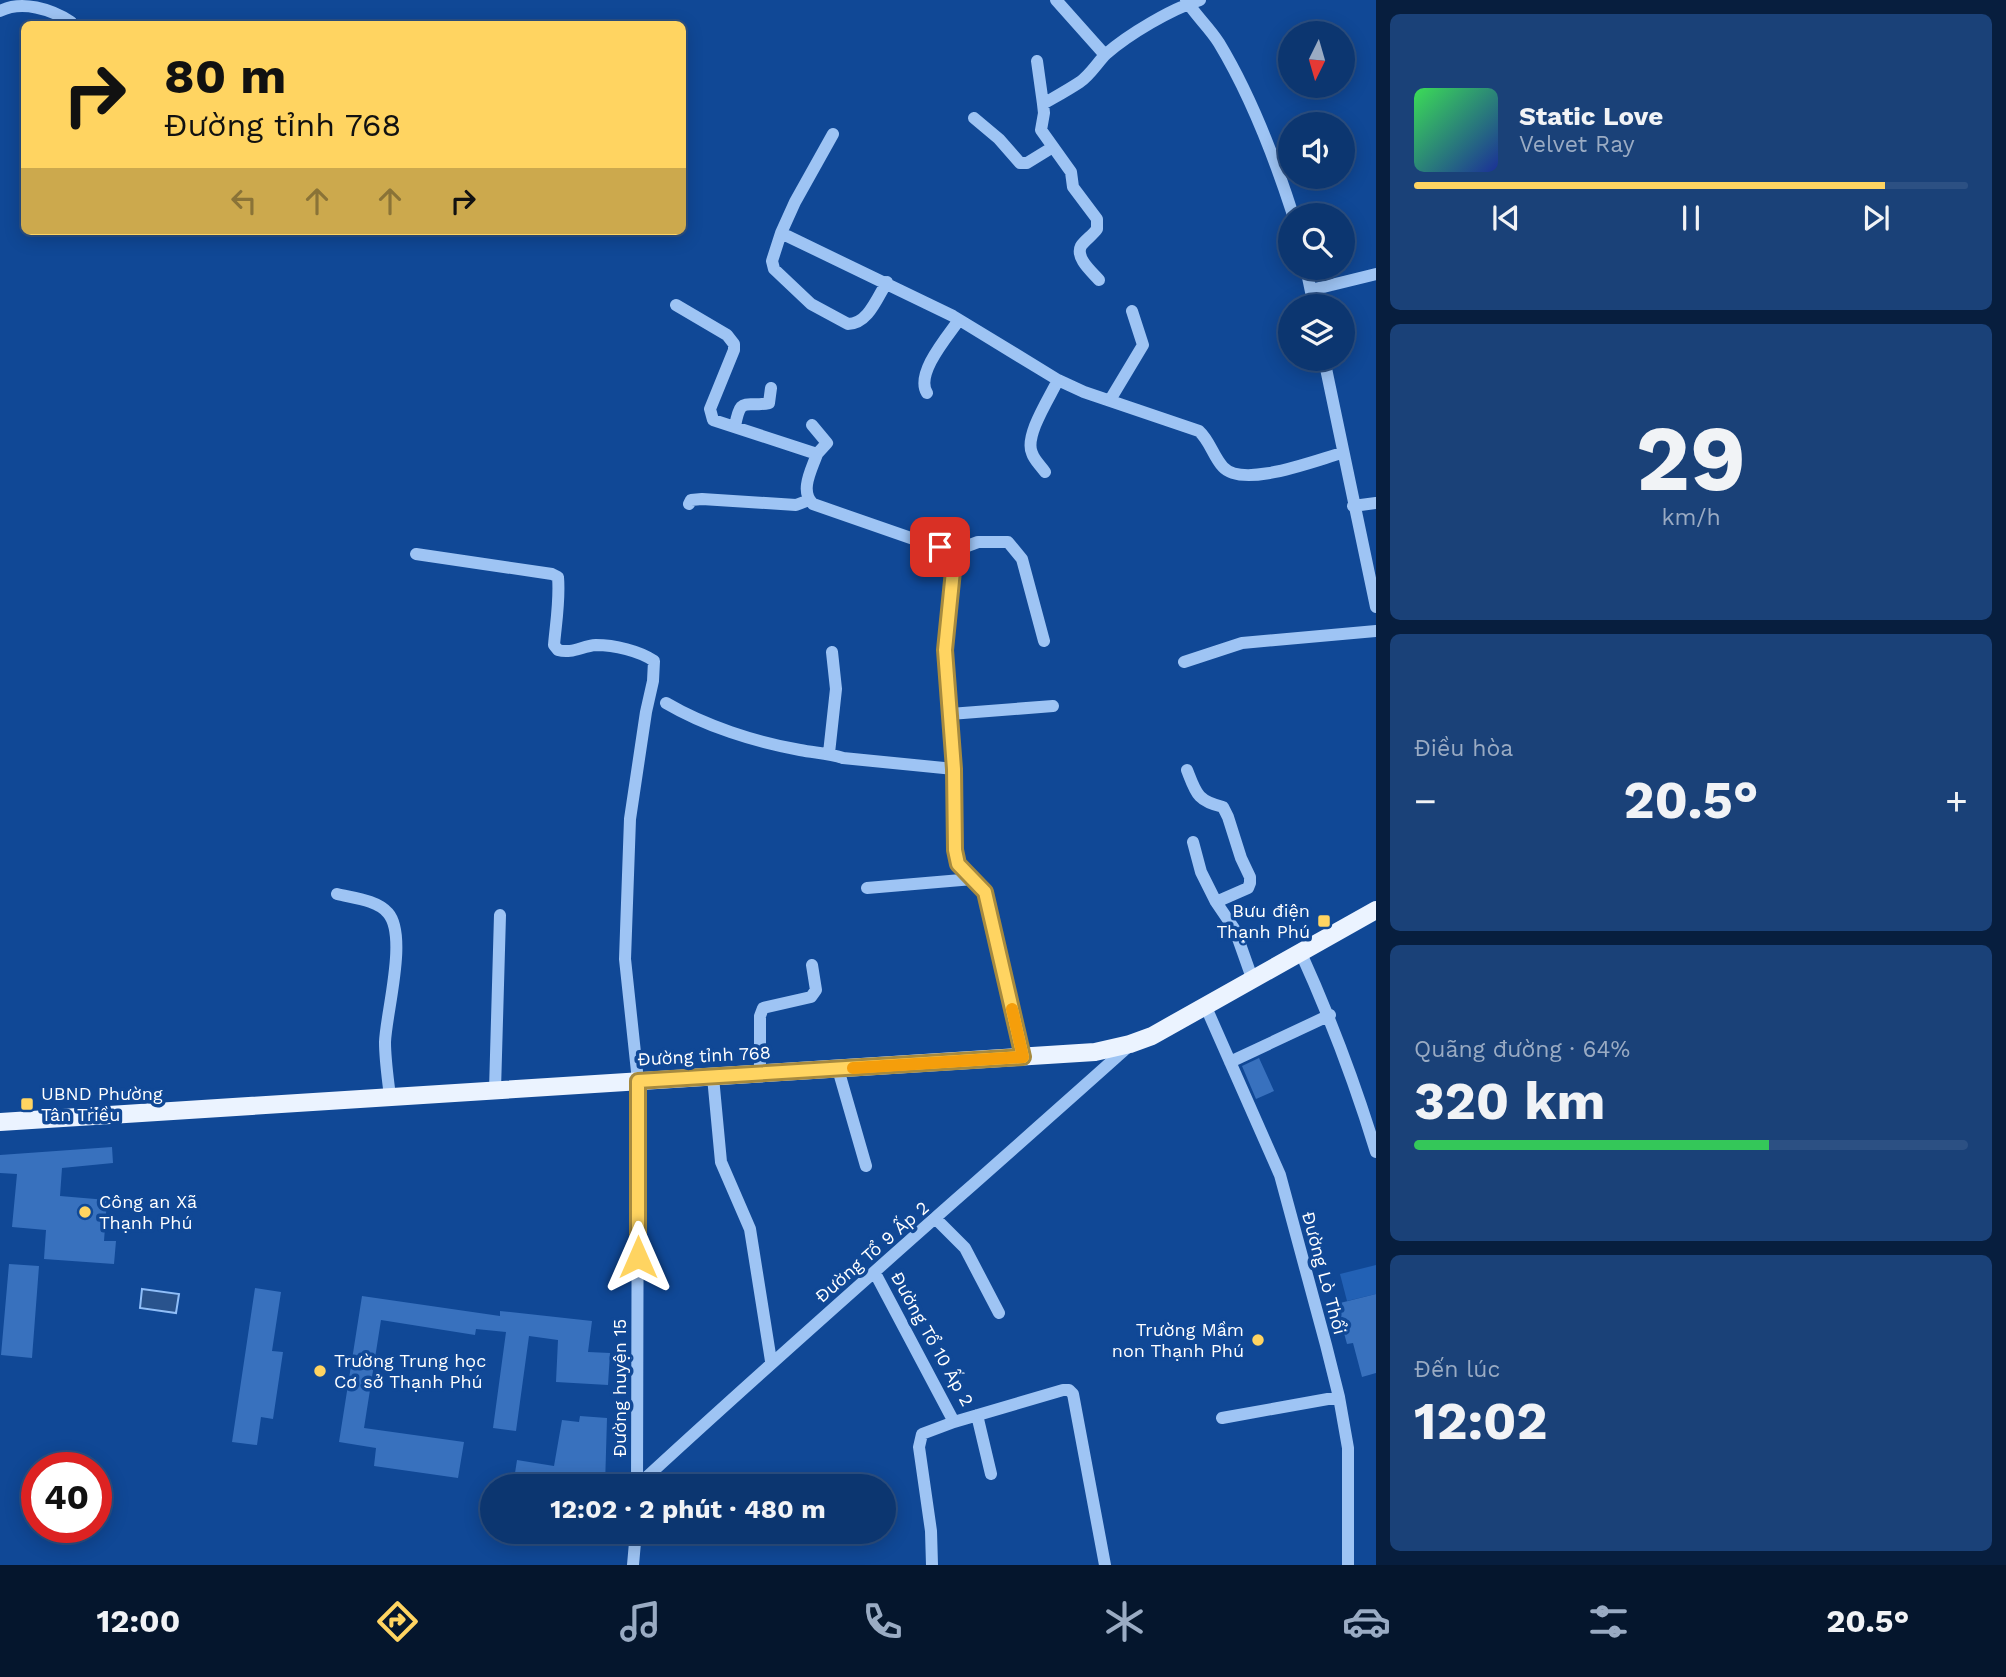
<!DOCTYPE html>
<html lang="vi">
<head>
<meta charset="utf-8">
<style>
  body { margin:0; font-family:"Work Sans",sans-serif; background:#1a4178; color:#f1f3f6; height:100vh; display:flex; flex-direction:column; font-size:26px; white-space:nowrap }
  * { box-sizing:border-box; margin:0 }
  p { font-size:23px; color:#9aabc3 }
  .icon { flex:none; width:38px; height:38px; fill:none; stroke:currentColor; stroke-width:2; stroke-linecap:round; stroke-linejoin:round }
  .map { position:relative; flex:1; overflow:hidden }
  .details { display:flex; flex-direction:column; gap:14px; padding:14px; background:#071e3e; width:630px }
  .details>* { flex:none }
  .banner { position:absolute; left:21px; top:21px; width:665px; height:214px; border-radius:10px; box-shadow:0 4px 18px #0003,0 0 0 2px #2c5083; background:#ffd461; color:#111; overflow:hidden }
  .needle { width:46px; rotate:185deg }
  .controls { position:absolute; left:1278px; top:21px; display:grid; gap:14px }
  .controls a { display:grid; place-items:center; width:77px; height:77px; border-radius:50%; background:#0c3670; box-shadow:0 4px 18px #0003,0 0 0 2px #2c5083; font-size:35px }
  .speed { position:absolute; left:21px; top:1452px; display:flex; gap:14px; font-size:35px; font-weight:700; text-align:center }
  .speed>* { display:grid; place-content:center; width:91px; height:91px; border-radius:50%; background:#0c3670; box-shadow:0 4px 18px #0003,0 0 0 2px #2c5083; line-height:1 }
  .speed .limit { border:10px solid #d22; background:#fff; color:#111 }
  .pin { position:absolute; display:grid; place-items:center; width:60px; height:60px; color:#fff; margin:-30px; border-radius:14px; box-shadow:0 4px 10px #0006 }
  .me { position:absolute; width:77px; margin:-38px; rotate:0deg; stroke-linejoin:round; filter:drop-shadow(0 0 5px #0008) }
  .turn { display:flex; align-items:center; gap:24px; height:147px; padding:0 28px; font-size:32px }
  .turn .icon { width:91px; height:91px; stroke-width:2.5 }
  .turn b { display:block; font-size:49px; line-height:60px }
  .lanes { display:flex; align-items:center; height:66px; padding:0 28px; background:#0003; justify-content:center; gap:35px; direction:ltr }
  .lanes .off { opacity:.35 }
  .big { font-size:52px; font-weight:700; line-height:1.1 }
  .details .tile { flex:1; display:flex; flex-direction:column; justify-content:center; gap:10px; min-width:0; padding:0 24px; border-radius:10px; background:#1a4178 }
  .details .dial { align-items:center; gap:0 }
  .dial b { font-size:91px; line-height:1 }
  .song { display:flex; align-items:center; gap:21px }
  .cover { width:84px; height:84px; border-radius:10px; background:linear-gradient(135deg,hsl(130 70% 55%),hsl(230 70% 35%)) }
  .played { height:7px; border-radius:4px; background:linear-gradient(90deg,#ffd461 85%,#2c5083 85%) }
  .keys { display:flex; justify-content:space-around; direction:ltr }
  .heat { display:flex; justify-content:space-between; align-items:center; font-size:38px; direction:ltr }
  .charge { height:10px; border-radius:5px; background:linear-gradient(90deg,#34c759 64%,#2c5083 0) }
  .trip { position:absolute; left:480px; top:1474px; width:416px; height:70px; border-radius:35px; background:#0c3670; box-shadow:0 4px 18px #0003,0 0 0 2px #2c5083; font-weight:700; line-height:70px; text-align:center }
  .tabs { display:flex; height:112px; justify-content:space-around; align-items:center; background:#05162d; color:#9aabc3 }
  .tabs .icon { width:49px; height:49px }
  .tabs .active { color:#ffd461 }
  .tabs b { font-size:32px; color:#f1f3f6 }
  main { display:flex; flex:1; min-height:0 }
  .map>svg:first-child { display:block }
  .green { fill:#2261b5 }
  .water { fill:#29538d; stroke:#90bef8; stroke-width:2 }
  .building { fill:#3871be }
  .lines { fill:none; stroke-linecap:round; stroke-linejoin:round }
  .minor { stroke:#9ec4f4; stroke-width:12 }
  .major { stroke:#ebf3ff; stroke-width:18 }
  .route-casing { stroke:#a68a3f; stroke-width:18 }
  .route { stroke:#ffd461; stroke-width:12 }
  .slow { stroke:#f59e0b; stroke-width:12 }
  .poi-dot { fill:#ffd461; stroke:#104896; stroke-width:2.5 }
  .labels { text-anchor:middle; stroke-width:7; stroke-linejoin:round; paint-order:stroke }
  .poi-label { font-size:18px; fill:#fff; stroke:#104896; text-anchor:start }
  .street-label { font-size:18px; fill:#fff; stroke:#104896 }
</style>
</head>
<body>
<main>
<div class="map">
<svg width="1376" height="1565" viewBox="0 0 1376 1565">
  <rect width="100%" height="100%" fill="#104896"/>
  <!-- green -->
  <path class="green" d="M1376,1265V1294L1347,1301L1340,1274Z"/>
  <!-- water -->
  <path class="water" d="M142,1289L179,1294L176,1313L140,1308Z"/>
  <!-- building -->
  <path class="building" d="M1259,1058L1274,1091L1256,1099L1242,1066Z
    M112,1147L113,1163L62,1168L60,1196L107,1200L104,1241H116L114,1264L44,1259L46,1230L12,1227L17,1174L0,1173V1155Z
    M9,1264L39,1266L32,1358L1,1355Z
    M255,1288L281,1292L272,1351L283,1352L273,1419L261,1417L257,1445L232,1442Z
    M1376,1294V1373L1362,1377L1353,1343L1347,1344L1336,1304Z
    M362,1296L500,1316V1311L592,1321L588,1352L610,1353L608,1385L556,1382L558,1340L529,1336L516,1431L493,1428L506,1332L476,1329L475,1335L381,1320L364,1428L464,1442L458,1478L374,1466L376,1448L339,1442Z
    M580,1416L607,1418L605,1486H542L543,1477L515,1473L517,1460L554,1466L562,1420L579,1422Z"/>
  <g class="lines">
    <!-- minor -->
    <path class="minor" d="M1056,0L1105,55
      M1186,0C1195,15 1209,27 1219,43C1251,96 1274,156 1293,215
      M0,11C22,0 51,9 71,22
      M1037,61L1043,104C1055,97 1068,90 1080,82C1091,74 1097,63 1106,54C1129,34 1171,9 1200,0
      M1043,104L1044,113L1041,130L1071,172L1073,187L1097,219V229C1093,235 1085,240 1081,246C1075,258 1092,272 1099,280
      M974,118L999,139L1020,163H1027L1053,147
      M781,233L795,202L833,134
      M1306,268L1314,306
      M887,282C877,298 868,324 848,324L811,304L774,269L772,261L781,233L953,316L1058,380L1084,392L1199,431C1210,441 1213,456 1223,467C1243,489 1316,460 1342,453
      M1311,290L1376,274
      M676,305L727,335L734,344V350L710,409L713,420L817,454C812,469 799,491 813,504L951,552L954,573L945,650L954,769
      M1324,359L1376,607
      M927,393C915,374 947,337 959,320
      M1110,400L1143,345L1132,311
      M812,425L827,443L817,454
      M735,426C741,395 744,408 769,403L771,388
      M1045,472C1041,466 1034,460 1032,453C1024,436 1050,397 1058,380
      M689,504L691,500L702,499L796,505L809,500
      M1353,506L1376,503
      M951,552L978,542H1008L1022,559L1044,641
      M416,554L552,574L558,577C560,600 556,622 554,645L558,650C572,654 582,646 596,645C614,645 640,651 654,661L653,681L646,712L630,819L625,959L638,1081L637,1486
      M1184,662L1242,643L1376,631
      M666,703C705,726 755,742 800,750C815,753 829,753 843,758L954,769L955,850L958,864L985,893L1022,1057
      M950,714L1053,706
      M829,753L836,689L832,652
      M1187,770C1196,793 1197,801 1223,807L1228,817L1241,858L1250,877V883L1248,888L1216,902L1235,930L1252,978
      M1193,842L1201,872L1216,902
      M867,888L973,879
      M337,894C353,898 377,900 388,913C408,936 386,1013 385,1042C385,1060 388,1079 390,1097
      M1300,951C1330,1017 1355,1083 1376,1152
      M1205,1005L1280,1175L1326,1345L1339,1397L1348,1448V1565
      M1230,1062L1330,1015
      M838,1069L866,1166
      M760,1074V1016L763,1008L811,997L816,990L812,965
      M713,1077L721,1162L750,1229L771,1361
      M495,1090L500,915
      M936,1219L965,1248L999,1313
      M875,1273L954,1422L1063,1390H1069L1073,1394L1105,1565
      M977,1415L991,1474
      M1222,1418L1339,1397
      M637,1486C799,1336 966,1192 1130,1045
      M633,1565L636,1531
      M932,1565L931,1531L919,1447L922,1434L954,1422"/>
    <!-- major -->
    <path class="major" d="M0,1122L1095,1052L1130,1044L1152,1036L1376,910"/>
  </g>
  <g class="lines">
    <defs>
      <path id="route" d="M638,1257V1081L1023,1057L985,892L958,864L955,850L954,769L945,650L954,561L951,552L940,547"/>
    </defs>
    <!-- route casing -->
    <use href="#route" class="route-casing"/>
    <!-- route -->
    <use href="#route" class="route"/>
    <!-- slow -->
    <path class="slow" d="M853,1068L1023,1057L1012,1009"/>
  </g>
  <!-- markers -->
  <g class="poi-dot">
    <rect x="1317" y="914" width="14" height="14" rx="3.5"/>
    <rect x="20" y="1097" width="14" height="14" rx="3.5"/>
    <circle cx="85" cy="1212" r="7"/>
    <circle cx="1258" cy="1340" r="7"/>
    <circle cx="320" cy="1371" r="7"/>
  </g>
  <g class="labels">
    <!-- poi labels -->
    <g class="poi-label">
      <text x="1310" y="917" text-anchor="end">Bưu điện<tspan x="1310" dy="21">Thạnh Phú</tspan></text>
      <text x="41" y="1100">UBND Phường<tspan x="41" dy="21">Tân Triều</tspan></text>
      <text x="99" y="1208">Công an Xã<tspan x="99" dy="21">Thạnh Phú</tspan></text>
      <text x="1244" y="1336" text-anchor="end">Trường Mầm<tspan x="1244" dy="21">non Thạnh Phú</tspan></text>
      <text x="334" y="1367">Trường Trung học<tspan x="334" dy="21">Cơ sở Thạnh Phú</tspan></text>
    </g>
    <!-- street labels -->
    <g class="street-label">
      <text transform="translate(704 1056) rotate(-3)" y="6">Đường tỉnh 768</text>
      <text transform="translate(872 1252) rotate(-41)" y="6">Đường Tổ 9 Ấp 2</text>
      <text transform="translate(1324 1273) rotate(75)" y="6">Đường Lò Thổi</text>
      <text transform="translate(932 1339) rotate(61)" y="6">Đường Tổ 10 Ấp 2</text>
      <text transform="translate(620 1388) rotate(-90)" y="6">Đường huyện 15</text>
    </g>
  </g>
</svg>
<div class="controls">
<a><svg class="needle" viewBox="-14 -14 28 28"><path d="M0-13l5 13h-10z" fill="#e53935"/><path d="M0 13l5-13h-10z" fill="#9aabc3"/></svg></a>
<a><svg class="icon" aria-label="sound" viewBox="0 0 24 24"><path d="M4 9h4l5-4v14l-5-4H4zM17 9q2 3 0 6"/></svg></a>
<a><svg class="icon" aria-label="search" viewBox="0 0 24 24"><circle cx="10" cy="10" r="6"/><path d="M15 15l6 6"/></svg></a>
<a><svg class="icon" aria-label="layers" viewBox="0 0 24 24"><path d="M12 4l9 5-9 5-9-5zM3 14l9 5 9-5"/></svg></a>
</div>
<div class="speed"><div class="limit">40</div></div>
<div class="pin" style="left:940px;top:547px;background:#d93025"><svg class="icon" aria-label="arrive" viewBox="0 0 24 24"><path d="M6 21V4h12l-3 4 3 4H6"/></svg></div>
<svg class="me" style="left:638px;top:1257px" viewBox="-20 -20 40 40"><path d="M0-17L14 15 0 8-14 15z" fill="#ffd461" stroke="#fff" stroke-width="4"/></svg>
<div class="trip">12:02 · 2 phút · 480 m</div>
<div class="banner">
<div class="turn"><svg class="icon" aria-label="right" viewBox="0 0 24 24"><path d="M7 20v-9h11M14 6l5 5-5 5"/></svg><div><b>80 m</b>Đường tỉnh 768</div></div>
<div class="lanes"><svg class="icon off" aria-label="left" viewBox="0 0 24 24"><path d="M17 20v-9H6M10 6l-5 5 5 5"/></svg><svg class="icon off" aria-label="ahead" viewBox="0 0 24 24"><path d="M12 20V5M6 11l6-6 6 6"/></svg><svg class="icon off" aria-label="ahead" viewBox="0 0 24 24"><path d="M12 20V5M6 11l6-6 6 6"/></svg><svg class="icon" aria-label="right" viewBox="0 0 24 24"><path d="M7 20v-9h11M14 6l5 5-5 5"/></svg></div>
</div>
</div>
<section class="details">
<div class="tile">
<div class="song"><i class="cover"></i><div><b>Static Love</b><p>Velvet Ray</p></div></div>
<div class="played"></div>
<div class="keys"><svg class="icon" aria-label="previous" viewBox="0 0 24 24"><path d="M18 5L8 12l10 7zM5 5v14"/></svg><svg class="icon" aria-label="pause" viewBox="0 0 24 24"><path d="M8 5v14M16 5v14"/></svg><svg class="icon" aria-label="next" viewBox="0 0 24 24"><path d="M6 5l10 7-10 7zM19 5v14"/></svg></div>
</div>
<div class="tile dial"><b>29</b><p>km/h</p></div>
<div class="tile"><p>Điều hòa</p>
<div class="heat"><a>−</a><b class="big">20.5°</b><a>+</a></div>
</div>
<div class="tile"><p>Quãng đường · 64%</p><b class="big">320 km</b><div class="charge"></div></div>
<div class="tile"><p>Đến lúc</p><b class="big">12:02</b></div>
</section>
</main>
<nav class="tabs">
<b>12:00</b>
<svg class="icon active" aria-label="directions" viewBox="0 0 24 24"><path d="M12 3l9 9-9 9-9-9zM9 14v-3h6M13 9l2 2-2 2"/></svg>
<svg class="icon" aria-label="music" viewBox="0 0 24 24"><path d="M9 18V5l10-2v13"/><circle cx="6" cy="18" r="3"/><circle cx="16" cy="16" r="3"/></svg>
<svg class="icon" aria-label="phone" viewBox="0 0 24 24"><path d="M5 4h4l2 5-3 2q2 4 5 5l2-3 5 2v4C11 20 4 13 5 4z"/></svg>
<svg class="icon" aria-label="climate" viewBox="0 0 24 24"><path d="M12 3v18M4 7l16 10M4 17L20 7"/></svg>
<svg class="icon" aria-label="car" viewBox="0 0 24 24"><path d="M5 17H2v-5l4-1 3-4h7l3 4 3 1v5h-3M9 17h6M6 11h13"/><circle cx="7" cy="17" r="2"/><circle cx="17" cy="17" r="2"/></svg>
<svg class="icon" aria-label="filters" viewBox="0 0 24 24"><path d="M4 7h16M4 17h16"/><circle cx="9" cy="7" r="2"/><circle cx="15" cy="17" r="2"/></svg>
<b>20.5°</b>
</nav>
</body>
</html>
